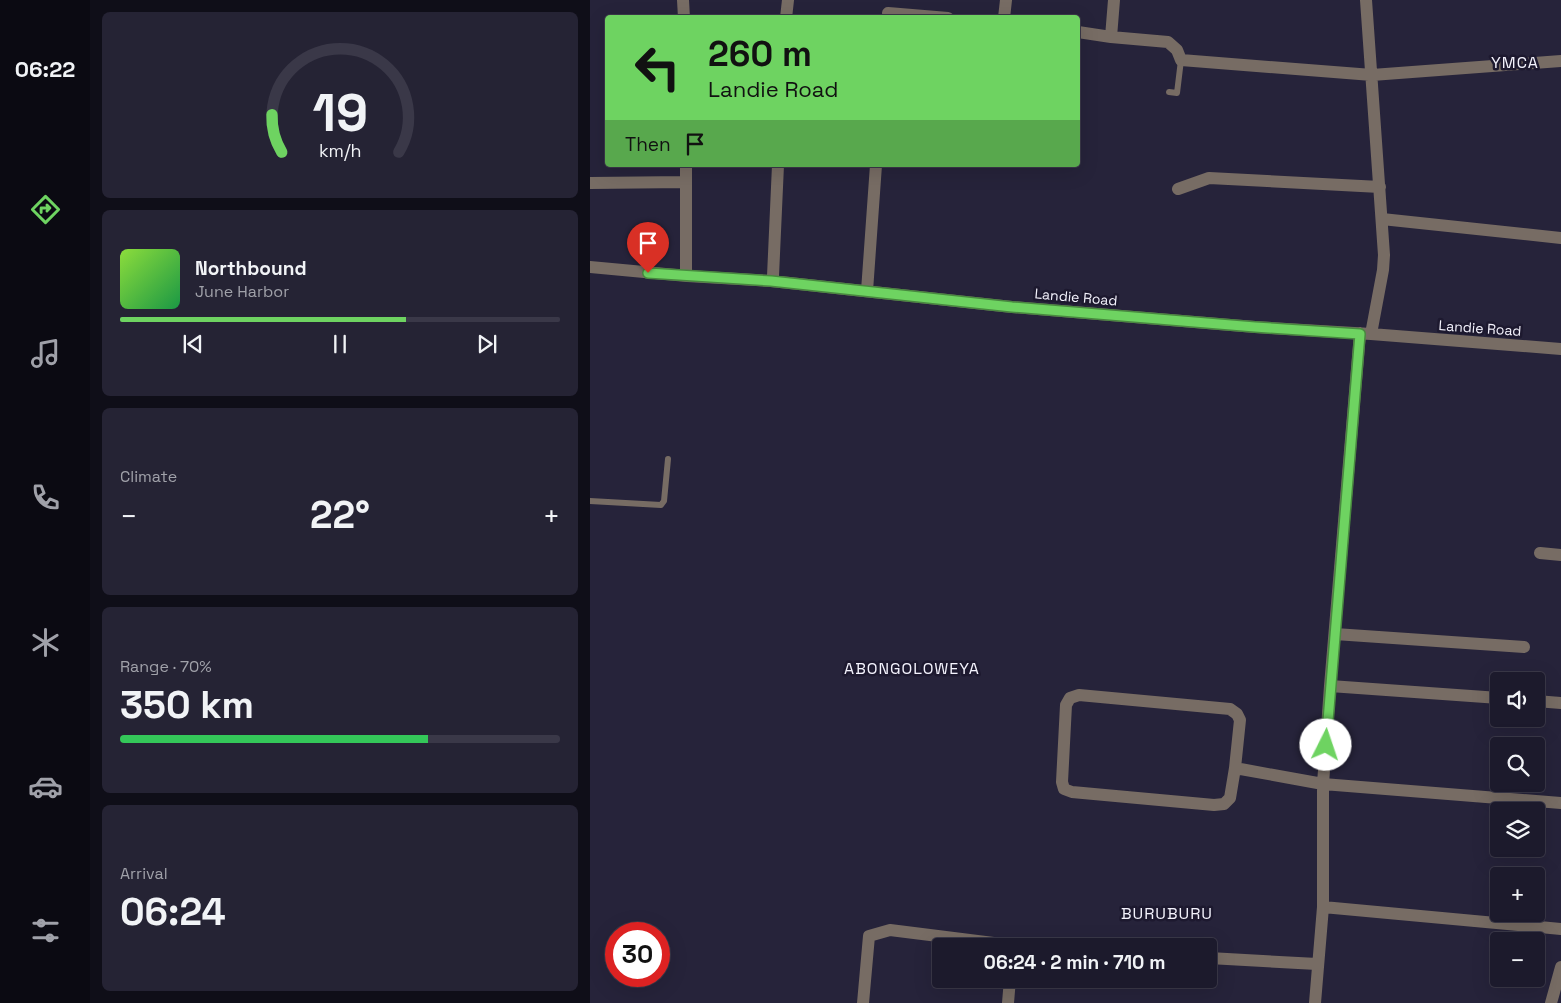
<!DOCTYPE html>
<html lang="en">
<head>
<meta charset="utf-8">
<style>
  body { margin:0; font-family:"Space Grotesk",sans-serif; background:#252334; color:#f1f3f6; height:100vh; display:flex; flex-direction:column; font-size:19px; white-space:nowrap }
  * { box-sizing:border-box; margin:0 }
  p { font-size:16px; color:#a0a1a9 }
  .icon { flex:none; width:28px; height:28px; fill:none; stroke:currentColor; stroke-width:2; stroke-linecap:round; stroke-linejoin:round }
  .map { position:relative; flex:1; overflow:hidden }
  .details { display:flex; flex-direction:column; gap:12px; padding:12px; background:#0f0e18; width:500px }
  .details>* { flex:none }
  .top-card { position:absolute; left:15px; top:15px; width:475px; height:152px; border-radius:5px; box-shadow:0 5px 20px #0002,0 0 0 1px #3a3848; background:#6ed361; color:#111; overflow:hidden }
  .tools { position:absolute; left:900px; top:672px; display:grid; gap:10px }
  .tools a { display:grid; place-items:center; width:55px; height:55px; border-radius:5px; background:#1c1a2c; box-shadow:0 5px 20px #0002,0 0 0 1px #3a3848; font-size:25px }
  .speed { position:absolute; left:15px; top:922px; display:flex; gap:10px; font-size:25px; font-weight:700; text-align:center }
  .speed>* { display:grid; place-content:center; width:65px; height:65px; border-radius:50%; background:#1c1a2c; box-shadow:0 5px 20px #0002,0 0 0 1px #3a3848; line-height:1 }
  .speed .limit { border:8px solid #d22; background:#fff; color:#111 }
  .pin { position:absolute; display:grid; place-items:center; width:42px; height:42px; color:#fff; margin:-51px -21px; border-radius:50% 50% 50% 0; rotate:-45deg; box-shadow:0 0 5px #0007 }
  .pin .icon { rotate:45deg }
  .me { position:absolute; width:55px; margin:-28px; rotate:4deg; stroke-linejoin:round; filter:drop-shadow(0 0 4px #0008) }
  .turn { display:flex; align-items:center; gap:18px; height:105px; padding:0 20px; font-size:22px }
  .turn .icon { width:65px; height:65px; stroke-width:2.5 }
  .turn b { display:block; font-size:35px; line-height:42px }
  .then { display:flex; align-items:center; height:48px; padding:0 20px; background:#0003; gap:10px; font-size:19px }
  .big { font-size:38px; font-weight:700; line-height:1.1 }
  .details .widget { flex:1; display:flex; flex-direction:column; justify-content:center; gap:8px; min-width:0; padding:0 18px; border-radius:8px; background:#252334 }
  .details .dial { align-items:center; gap:0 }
  .dial svg { height:130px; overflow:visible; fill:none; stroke:#3a3848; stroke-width:7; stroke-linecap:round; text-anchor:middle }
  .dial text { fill:#f1f3f6; stroke:none }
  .song { display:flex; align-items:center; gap:15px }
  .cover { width:60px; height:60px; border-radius:8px; background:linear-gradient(135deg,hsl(90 70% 55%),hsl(140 70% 35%)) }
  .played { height:5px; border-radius:2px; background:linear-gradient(90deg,#6ed361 65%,#3a3848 65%) }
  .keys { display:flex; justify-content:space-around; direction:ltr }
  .heat { display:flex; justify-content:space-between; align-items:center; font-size:28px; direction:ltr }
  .charge { height:8px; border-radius:4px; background:linear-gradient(90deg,#34c759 70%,#3a3848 0) }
  .trip { position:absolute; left:342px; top:938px; width:285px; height:50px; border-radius:5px; background:#1c1a2c; box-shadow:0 5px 20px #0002,0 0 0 1px #3a3848; font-weight:700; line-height:50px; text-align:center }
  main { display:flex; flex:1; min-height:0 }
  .menu { display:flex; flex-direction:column; width:90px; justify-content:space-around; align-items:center; background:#0b0a12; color:#a0a1a9 }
  .menu .icon { width:35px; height:35px }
  .menu .on { color:#6ed361 }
  .menu b { font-size:22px; color:#f1f3f6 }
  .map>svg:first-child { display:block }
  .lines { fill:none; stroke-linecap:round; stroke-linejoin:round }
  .lane { stroke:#776c64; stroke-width:6 }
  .street { stroke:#776c64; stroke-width:12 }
  .route-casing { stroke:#48893f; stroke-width:12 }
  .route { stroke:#6ed361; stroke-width:9 }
  .labels { text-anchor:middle; stroke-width:5; stroke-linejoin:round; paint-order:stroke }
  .street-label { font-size:14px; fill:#f4f3fd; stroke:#1d192f }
  .quarter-label { font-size:16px; letter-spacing:1px; fill:#f4f3fd; stroke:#1d192f }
</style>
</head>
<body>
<main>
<nav class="menu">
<b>06:22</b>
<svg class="icon on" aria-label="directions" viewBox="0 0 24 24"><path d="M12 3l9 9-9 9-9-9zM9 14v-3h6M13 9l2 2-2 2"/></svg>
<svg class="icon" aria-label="music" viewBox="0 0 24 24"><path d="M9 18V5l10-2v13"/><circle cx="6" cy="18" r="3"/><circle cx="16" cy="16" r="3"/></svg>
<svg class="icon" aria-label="phone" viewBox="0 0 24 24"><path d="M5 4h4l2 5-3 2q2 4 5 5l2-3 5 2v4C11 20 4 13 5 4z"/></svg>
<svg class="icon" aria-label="climate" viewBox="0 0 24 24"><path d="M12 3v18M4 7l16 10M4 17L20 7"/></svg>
<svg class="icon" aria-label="car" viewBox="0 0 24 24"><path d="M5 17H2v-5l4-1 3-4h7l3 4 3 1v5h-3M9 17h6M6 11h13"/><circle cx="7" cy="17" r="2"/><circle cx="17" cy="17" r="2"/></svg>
<svg class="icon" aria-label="filters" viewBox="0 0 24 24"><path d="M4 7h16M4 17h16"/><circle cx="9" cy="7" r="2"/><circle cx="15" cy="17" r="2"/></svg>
</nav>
<section class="details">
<div class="widget dial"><svg viewBox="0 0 100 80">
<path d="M14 69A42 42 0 1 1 86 69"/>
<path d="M14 69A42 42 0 0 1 8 46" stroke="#6ed361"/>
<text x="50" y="56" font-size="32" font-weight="700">19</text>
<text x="50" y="72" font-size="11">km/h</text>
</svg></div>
<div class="widget">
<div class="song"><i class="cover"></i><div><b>Northbound</b><p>June Harbor</p></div></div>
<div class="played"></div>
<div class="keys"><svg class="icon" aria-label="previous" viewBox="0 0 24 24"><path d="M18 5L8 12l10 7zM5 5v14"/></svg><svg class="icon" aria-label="pause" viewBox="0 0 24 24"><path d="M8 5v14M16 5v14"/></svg><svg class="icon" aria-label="next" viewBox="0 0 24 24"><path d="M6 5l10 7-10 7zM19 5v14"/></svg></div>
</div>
<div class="widget"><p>Climate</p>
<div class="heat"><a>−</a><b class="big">22°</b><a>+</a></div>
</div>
<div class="widget"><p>Range · 70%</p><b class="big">350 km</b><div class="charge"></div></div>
<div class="widget"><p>Arrival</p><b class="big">06:24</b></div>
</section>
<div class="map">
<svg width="971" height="1003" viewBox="0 0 971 1003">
  <rect width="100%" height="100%" fill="#26233a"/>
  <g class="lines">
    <!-- lane -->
    <path class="lane" d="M579,92L587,93L591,60
      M0,501L71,505L74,501L78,459"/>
    <!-- street -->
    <path class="street" d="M93,0L94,18
      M524,0L521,37L578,42L587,50L591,60L782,75L971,61
      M776,0L794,255L793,270L781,334
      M298,13L358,18
      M196,18L198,0
      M414,18L416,0
      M488,32L521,37
      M96,165V270L97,276
      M0,183L96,182
      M588,189L619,178L790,187
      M792,219L971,238
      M0,267L97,276L181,281L422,307L665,327L781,334L971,349
      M181,281L183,276L188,165
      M277,291L286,165
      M950,553L971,555
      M745,634L934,647
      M740,686L909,698
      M489,695L640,709L647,714L650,720L645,768L640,798L634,804L624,805L482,792L474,789L472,782L476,705L480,698Z
      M946,701L971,703
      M645,768L733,784L971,803
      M733,907L971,929
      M619,958L727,964
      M273,1003L279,936L300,930L428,946
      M418,1003L420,979
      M725,1003L733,907V784L740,686L770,333
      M961,1003L971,967"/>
  </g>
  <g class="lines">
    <defs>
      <path id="route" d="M58,273L181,281L422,307L665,327L770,334L736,745"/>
    </defs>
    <!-- route casing -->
    <use href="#route" class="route-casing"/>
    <!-- route -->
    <use href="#route" class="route"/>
  </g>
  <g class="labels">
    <!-- street labels -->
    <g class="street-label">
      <text transform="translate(486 297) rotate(5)" y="5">Landie Road</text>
      <text transform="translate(890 328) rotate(4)" y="5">Landie Road</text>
    </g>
    <!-- quarter labels -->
    <g class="quarter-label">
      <text x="925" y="68">YMCA</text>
      <text x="322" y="674">ABONGOLOWEYA</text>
      <text x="577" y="919">BURUBURU</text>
    </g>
  </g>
</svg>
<div class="tools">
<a><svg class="icon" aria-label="sound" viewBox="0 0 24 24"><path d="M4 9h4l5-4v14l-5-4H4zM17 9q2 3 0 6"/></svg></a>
<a><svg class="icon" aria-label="search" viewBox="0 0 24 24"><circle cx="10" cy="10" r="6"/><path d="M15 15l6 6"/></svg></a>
<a><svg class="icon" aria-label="layers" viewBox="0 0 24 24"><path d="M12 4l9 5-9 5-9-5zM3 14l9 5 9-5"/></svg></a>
<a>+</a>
<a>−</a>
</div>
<div class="speed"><div class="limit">30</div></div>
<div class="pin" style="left:58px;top:273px;background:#d93025"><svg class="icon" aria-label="arrive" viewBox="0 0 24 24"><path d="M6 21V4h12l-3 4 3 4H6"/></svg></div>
<svg class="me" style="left:736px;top:745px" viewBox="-20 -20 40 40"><circle r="19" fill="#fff"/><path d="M0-13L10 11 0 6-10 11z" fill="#6ed361"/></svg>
<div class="trip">06:24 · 2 min · 710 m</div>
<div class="top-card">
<div class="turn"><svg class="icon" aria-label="left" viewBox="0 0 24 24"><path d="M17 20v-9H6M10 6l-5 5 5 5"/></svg><div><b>260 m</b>Landie Road</div></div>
<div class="then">Then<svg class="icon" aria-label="arrive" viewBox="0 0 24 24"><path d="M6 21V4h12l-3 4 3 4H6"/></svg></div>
</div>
</div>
</main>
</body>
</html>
